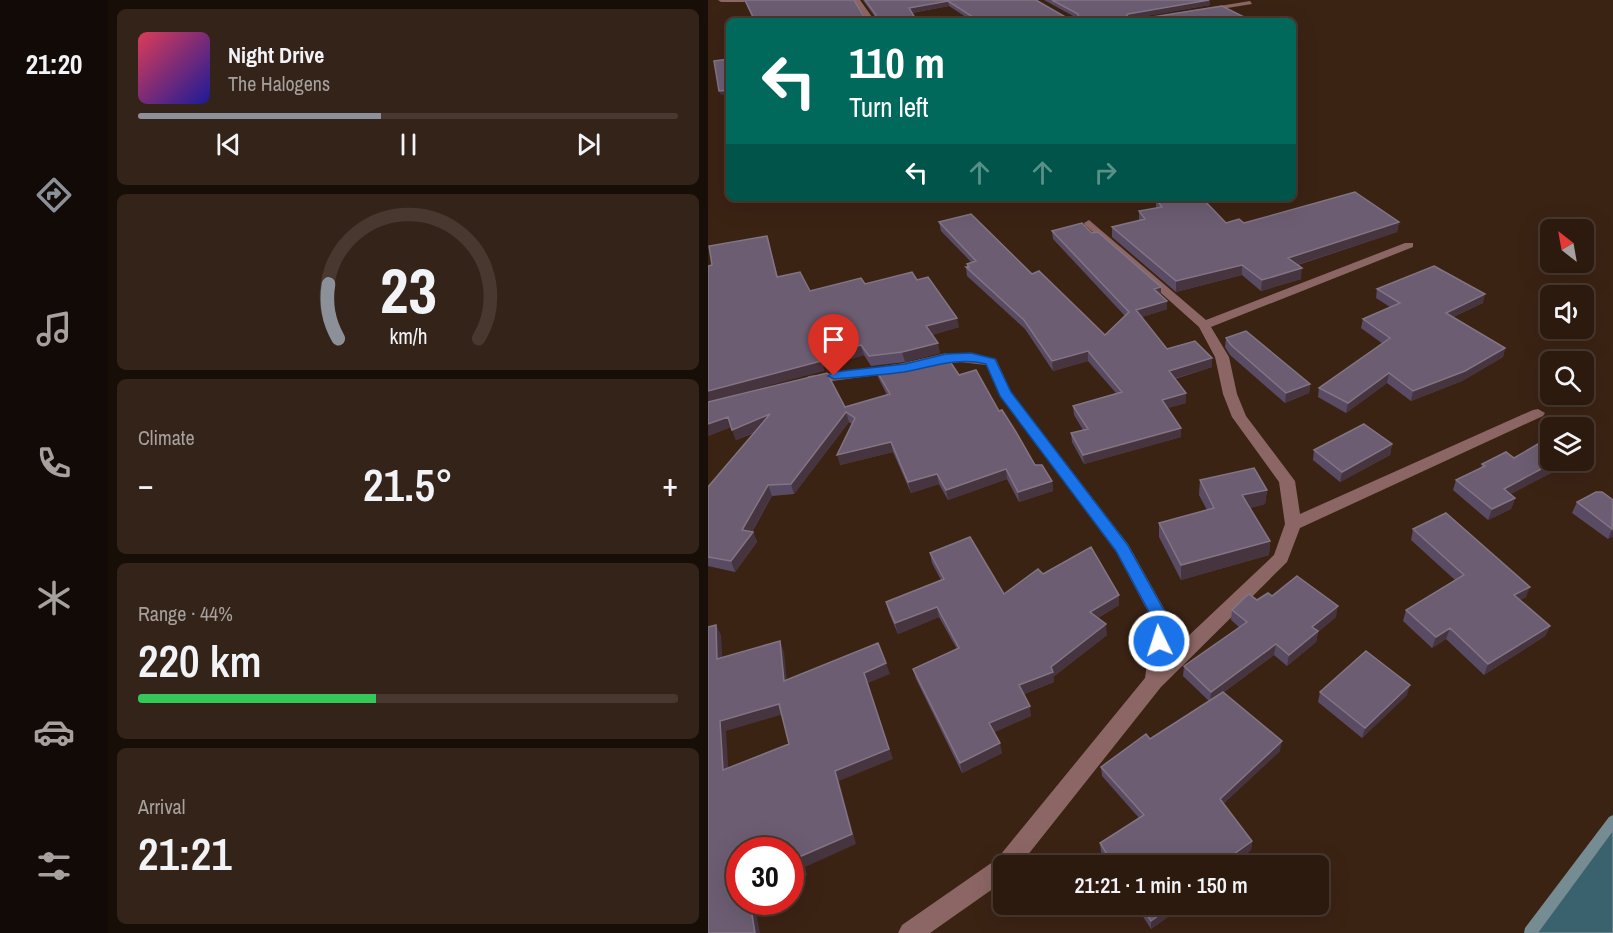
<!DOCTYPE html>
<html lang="en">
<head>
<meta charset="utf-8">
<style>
  body { margin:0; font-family:"Archivo Narrow",sans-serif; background:#342318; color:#f1f3f6; height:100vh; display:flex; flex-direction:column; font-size:22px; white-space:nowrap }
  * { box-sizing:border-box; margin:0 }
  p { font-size:20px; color:#a6a19e }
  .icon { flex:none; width:33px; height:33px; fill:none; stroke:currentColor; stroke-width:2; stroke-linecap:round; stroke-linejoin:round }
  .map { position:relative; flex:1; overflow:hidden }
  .details { display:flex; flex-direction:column; gap:9px; padding:9px; background:#180e08; width:600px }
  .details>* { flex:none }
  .guide { position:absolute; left:18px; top:18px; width:570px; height:183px; border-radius:9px; box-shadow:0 6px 24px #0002,0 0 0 2px #48382f; background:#00695c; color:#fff; overflow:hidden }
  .needle { width:39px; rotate:329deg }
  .buttons { position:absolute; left:832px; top:219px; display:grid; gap:12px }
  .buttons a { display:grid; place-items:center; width:54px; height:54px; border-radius:9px; background:#2c1a0f; box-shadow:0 6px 24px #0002,0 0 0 2px #48382f; font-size:30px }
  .speed { position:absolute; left:18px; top:837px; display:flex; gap:12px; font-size:30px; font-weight:700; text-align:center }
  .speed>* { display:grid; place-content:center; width:78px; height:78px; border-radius:50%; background:#2c1a0f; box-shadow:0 6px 24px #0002,0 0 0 2px #48382f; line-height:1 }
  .speed .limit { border:9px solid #d22; background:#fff; color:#111 }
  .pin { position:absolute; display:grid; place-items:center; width:51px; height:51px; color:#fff; margin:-62px -26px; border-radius:50% 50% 50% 0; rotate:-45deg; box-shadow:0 0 6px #0007 }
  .pin .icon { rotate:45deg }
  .me { position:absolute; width:66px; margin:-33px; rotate:356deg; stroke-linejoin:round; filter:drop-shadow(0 0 4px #0008) }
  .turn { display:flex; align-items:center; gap:21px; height:126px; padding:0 24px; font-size:27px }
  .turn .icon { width:78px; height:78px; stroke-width:2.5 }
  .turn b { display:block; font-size:42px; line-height:51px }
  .lanes { display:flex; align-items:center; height:57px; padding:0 24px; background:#0003; justify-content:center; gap:30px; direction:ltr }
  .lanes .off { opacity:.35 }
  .big { font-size:45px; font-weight:600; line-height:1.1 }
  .details .card { flex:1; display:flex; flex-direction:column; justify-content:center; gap:9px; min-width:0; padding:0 21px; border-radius:9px; background:#342318 }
  .details .dial { align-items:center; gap:0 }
  .dial svg { height:156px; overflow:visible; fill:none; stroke:#48382f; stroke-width:7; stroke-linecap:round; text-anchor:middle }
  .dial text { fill:#f1f3f6; stroke:none }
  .song { display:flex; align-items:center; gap:18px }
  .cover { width:72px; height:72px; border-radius:9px; background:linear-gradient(135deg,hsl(350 70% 55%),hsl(240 70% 35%)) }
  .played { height:6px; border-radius:3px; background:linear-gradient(90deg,#8c9099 45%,#48382f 45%) }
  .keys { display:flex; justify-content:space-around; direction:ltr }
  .heat { display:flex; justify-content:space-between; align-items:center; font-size:33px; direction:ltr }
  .charge { height:9px; border-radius:4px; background:linear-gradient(90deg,#34c759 44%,#48382f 0) }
  .trip { position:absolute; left:285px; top:855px; width:336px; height:60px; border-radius:9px; background:#2c1a0f; box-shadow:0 6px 24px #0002,0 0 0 2px #48382f; font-weight:600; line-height:60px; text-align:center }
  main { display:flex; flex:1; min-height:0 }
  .tab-bar { display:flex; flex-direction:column; width:108px; justify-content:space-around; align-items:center; background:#120a06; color:#a6a19e }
  .tab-bar .icon { width:42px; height:42px }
  .tab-bar .on { color:#8c9099 }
  .tab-bar b { font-size:27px; color:#f1f3f6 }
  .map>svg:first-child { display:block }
  .water { fill:#39626e; stroke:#748c92; stroke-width:1.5 }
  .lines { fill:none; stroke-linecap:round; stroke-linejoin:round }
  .stream { fill:#748c92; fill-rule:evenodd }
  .minor { fill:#8c6664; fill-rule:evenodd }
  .wall { fill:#5a4b65 }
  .shaded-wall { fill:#46343f }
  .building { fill:#6c5d72; stroke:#837484; stroke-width:1.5; fill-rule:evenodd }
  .route { fill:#1a73e8; stroke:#114b97; stroke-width:1.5 }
</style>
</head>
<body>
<main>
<nav class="tab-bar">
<b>21:20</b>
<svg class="icon on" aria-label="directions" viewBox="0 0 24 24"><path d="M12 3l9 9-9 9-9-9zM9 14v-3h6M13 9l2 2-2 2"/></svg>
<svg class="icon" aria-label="music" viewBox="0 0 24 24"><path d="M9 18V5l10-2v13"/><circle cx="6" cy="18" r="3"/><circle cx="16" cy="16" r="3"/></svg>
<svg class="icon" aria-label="phone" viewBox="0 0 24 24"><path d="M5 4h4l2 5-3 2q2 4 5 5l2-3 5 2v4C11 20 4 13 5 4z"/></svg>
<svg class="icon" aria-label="climate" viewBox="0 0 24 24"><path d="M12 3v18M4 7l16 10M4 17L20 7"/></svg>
<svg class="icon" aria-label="car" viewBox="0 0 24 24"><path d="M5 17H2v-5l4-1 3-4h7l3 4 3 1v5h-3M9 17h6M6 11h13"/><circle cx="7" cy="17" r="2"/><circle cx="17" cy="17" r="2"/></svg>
<svg class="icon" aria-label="filters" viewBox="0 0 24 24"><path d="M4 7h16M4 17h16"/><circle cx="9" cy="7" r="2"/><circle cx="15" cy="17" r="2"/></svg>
</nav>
<section class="details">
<div class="card">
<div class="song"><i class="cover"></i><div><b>Night Drive</b><p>The Halogens</p></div></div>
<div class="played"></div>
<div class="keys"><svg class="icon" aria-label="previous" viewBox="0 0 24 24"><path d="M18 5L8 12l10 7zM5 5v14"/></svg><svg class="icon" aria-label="pause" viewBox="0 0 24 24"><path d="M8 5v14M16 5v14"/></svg><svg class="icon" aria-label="next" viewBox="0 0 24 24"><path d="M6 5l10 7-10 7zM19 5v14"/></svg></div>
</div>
<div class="card dial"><svg viewBox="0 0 100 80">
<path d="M14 69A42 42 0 1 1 86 69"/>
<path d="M14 69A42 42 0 0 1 9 41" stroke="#8c9099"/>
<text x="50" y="56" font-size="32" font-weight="700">23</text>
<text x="50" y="72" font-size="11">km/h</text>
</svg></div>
<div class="card"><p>Climate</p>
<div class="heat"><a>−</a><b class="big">21.5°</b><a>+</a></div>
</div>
<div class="card"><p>Range · 44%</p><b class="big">220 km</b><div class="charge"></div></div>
<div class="card"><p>Arrival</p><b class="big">21:21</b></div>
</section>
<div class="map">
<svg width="905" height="933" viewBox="0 0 905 933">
  <rect width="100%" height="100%" fill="#3b2314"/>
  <!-- water -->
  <path class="water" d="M905,821V933H822Z"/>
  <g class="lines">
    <!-- stream -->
    <path class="stream" d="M905,815V831L830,933H816L817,928L901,817Z"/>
    <!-- minor -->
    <path class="minor" d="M10,0H43L40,2H13Z
      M146,0H152L167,21H159Z
      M542,1L544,4L438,21H420Z
      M381,220L498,320L697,243H705V247L503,327L521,357L529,394L538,416L587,481L592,514L825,410L830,409L837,413L835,416L592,528L579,562L453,687L311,866H296V881L222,933H190L194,925L289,859L437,678L445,621L408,552L292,396L278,365L252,362L220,366L215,365L213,362L215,359L252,354L288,359L303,392L420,544L463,621L458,657L566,555L577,524L571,482L524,417L515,394L507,357L491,327L377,225L376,223Z
      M187,365L192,366L194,369L192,372L101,384L94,380L101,376Z"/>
  </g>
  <!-- wall -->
  <path class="wall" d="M36,0L156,17H167L155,0H328L359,18L367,17L336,0H501L502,5L426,18L544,21H264L241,6L204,13L209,21H46Z
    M448,199L518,223L691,222L689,232L590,265L593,279L553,291L534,275L468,292L404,237V227L431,221V211L448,208Z
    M231,222L324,274L397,335L417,316L345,239L344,231L384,233L459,301V309L434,317L459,349L504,367L467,379L478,393V403L459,408L473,437L376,464L364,442L363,433L375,430L366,415L365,406L408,393L380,361L345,371L317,329L259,276L258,267H259V264L263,262L233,231Z
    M59,236L70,277L102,291L157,284L209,280L251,327L224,335L232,353L197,362L163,366L156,355L115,367L116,371L4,265Z
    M669,289L775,303L745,317L797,348L795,357L754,381L703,401L679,383L638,413L610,397L611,388L675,344L653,328L655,319L682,307L668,298Z
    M518,338L602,384L601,393L577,403L522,355L517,347Z
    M167,368L251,375L291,411L327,465L344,481L345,491L311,502L299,479L240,500L231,484L203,493L185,452L132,465L144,424L141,422L86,494L64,496L44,532H45L49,542L27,572L0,566V487L46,433L28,440L23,427L0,436V402L137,407L179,395L170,377Z
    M684,444L682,455L632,482L605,460L606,450Z
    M806,458L851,460L847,471L802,494L807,498L803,509L780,520L745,490L748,480L773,468L774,464Z
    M492,480L559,490L557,504L542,508L562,541L561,555L473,580L451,537V523L499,510L491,495Z
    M905,500V536L900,539L864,513L869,502Z
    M705,529L818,597L812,600L842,626L837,636L776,675L738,639L724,648L695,621L698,610L747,580L703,540Z
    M222,553L296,594L335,574L411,605L390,618L399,635L345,677L346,682L316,694L323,716L286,732L294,753L254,773L208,679L205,669L249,649L231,617L190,634L181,613L178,602L233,580L224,563Z
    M564,596L628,617L610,632L608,642L579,666L566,655L516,692L572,751L515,804L544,841L543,850L521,866H401L393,852L392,843L431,818L394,776L393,767L442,739L501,701L475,676L476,666L531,627L523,620L524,610L549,600Z
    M612,692L699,695L654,738L610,702Z
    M427,904H478L443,929Z"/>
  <!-- shaded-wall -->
  <path class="shaded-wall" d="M502,0V5L420,19L418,17L420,14Z
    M240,1L241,6L202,13L201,8Z
    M21,90V94L13,95L11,91Z
    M691,222L689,232L579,268L580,258Z
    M534,265V275L468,292V281Z
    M594,268L593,279L553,291L554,280Z
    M453,287V296L446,289Z
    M777,294L775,303L735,322L738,313Z
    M459,301V309L428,319V310Z
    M249,318L251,327L220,336L218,326Z
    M230,343L232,353L197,362L194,352Z
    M153,345L156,355L115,367L116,371L0,402V391Z
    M797,348L795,357L754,381L703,401L705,391Z
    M380,351V361L345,371L344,361Z
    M504,358V367L461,380V371Z
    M681,373L679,383L638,413L640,403Z
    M602,384L601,393L577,403L578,393Z
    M478,393V403L454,410V400Z
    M138,412L141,422L86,494L83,484Z
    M62,414L65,424L28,440L24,430Z
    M20,417L23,427L0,436V424Z
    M473,428V437L376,464L375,455Z
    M183,442L185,452L132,465L129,455Z
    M684,444L682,455L632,482L634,472Z
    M851,460L847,471L792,500L796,489Z
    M298,469L299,479L240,500L238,490Z
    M229,474L231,484L203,493L200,482Z
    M344,481L345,491L311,502L310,492Z
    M60,485L64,496L39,540L34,530Z
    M559,490L557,504L533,510L534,495Z
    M807,498L803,509L780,520L784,509Z
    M905,528V536L900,539L904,529Z
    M45,532L49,542L27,572L23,561Z
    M562,541L561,555L473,580V565Z
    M822,587L818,597L802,606L806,595Z
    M411,595V605L383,622L382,612Z
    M630,606L628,617L610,632L608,642L579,666L581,655L604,627Z
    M229,607L231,617L190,634L187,623Z
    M398,624L399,635L345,677L346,682L313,695L311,685L343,667Z
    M8,625L13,635L15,669L9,659Z
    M842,626L837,636L776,675L780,664Z
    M742,628L738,639L724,648L728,637Z
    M72,641L76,652L80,692L76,681Z
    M568,644L566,655L502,702L503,692Z
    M178,663L182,674L160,683L185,759L131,781L148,844L97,867L99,875L82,882V870L91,857L127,771L156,673Z
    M702,685L699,695L654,738L657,728Z
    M71,704L76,714L18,731L21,780L15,770L12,721Z
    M322,706L323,716L283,734L281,723Z
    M574,741L572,751L511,808L512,799Z
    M292,743L294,753L254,773L252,763Z
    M544,841L543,850L521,866H509Z
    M42,902H46L52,933H47Z
    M466,904H478L443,929V921Z"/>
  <!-- building -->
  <path class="building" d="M37,0H146L156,17L168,18V15L157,0H328L359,18L370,17V14L344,0H501L420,14L418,17L438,18L514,6L544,21H271L240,1L201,8L209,21H47Z
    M21,59V90L11,91L6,61Z
    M647,192L691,222L580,258L594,268L554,280L534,265L468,281L404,227L437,219L431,211L454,207L448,199L456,198H494L518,223L531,219L536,223Z
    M263,214L324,274L331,271L397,335L421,312L344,231L374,223L384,233L390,232L453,287L446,289L459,301L428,310L459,349L487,341L504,358L461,371L478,393L454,400L473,428L375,455L363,433L380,429L365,406L414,392L380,351L344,361L316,320L258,267H261L259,264L268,261L231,222Z
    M59,236L69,277L92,272L102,291L153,278L157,284L204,272L209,280L220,277L249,318L218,326L230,343L194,352L161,356L153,345L111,357L113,361L0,391V266L4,265L1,246Z
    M726,266L777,294L738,313L797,348L757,371L705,391L681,373L640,403L611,388L682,338L655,319L692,303L669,289Z
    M538,331L602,384L578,393L523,345L518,338Z
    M237,354L251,375L268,370L291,411L294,410L308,432L327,465H334L344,481L310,492L298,469L238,490L229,474L200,482L183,442L129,455L147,418L138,412L83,484L60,485L34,530L45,532L23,561L0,557V487L62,414L24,430L20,417L0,424V402L119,373L137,407L182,394L167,368L195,364Z
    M656,424L684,444L634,472L606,450Z
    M830,444L843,454V460H850L796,489L807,498L784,509L748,480L777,466L774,464L798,452L806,458Z
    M546,468L559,490L534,495L562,541L473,565L451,523L506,508L492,480Z
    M888,492H894L905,500L904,529L869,502Z
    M738,513L822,587L806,595L842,626L780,664L742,628L728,637L698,610L756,575L705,529Z
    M262,537L296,594L330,569L335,574L383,547L411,595L382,612L398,624L343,667L345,672L311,685L322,706L281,723L292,743L252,763L205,669L251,648L229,607L187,623L178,602L236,579L222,553Z
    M589,576L630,606L604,627L610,631L581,655L568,644L503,692L476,666L539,622L524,610L536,598L541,594L549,600L560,593L564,596Z
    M8,625L9,659L72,641L76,681L170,643L178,663L156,673L181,749L127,771L144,834L91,857L93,866L82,870V850H32V902H42L47,933H0V627ZM71,704L81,744L15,770L12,721Z
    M658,651L702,685L657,728L612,692Z
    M515,692L574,741L512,799L544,841L509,866H406L392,843L436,815L393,767L438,734L442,739Z
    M432,904H466L443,921Z"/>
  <!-- route -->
  <path class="route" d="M263,353L287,359L303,392L419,544L462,621L457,646L451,648L446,646L443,641L446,621L408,551L292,396L278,364C248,357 225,367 196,372C173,375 150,377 126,379L120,376L126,372L197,364L238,354Z"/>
</svg>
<div class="buttons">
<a><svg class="needle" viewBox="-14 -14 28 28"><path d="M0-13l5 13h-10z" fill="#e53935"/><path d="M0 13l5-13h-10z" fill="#a6a19e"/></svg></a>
<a><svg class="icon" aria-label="sound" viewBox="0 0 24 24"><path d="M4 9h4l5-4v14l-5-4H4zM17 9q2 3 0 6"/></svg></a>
<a><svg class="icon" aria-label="search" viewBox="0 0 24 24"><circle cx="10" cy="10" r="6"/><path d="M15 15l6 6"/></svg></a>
<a><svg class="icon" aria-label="layers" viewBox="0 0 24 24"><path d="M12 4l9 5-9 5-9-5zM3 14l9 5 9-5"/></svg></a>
</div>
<div class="speed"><div class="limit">30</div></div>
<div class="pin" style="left:126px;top:376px;background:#d93025"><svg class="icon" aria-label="arrive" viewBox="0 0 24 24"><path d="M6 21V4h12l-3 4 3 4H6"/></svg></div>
<svg class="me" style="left:451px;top:641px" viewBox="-20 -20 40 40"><circle r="17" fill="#1a73e8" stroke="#fff" stroke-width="3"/><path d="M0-11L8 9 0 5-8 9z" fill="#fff"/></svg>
<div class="trip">21:21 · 1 min · 150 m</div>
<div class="guide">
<div class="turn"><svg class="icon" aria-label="left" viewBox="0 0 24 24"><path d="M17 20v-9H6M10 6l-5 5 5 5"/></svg><div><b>110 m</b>Turn left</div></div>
<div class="lanes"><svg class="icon" aria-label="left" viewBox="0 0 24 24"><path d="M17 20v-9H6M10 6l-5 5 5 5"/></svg><svg class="icon off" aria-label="ahead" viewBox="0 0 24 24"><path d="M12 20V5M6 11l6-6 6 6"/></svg><svg class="icon off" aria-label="ahead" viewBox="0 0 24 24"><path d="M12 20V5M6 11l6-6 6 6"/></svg><svg class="icon off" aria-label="right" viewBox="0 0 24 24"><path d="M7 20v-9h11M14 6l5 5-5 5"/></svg></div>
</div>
</div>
</main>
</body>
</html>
